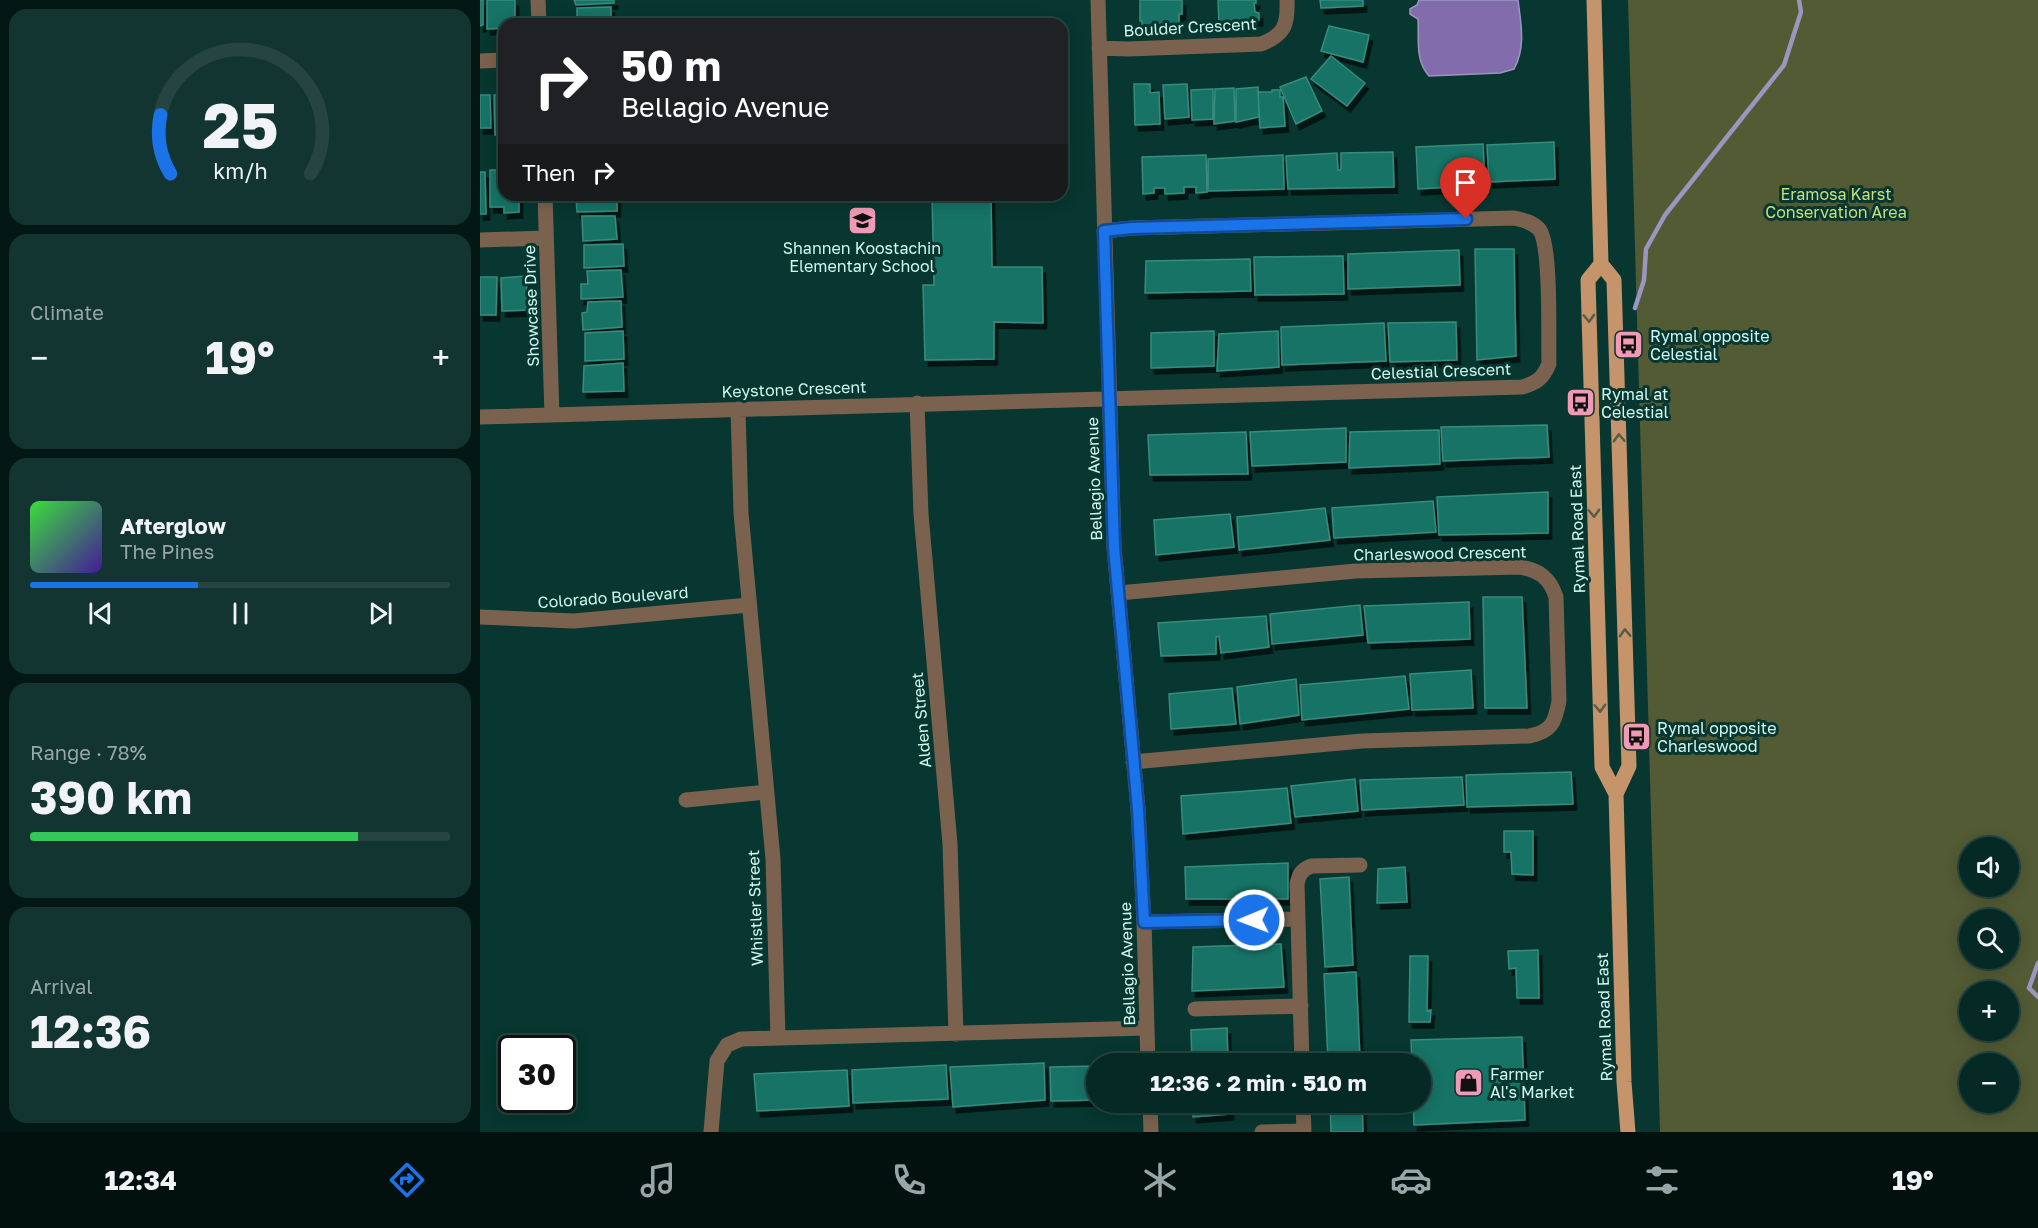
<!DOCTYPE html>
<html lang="en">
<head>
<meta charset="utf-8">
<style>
  body { margin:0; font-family:"Golos Text",sans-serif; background:#133531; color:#f1f3f6; height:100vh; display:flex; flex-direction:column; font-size:22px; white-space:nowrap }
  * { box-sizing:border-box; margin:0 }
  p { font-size:20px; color:#97a6a6 }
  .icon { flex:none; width:33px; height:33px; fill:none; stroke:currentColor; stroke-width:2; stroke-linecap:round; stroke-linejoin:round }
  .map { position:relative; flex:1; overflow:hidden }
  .details { display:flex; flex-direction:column; gap:9px; padding:9px; background:#031714; width:480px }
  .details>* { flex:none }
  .top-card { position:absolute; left:18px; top:18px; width:570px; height:183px; border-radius:18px; box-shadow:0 3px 15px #0003,0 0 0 2px #264541; background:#202124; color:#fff; overflow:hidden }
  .buttons { position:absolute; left:1479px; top:837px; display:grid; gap:12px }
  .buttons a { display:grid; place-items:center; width:60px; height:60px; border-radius:50%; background:#052924; box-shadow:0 3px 15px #0003,0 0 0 2px #264541; font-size:30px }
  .speed { position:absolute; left:18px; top:1035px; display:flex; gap:12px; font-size:30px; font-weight:700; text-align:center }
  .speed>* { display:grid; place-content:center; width:78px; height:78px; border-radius:50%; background:#052924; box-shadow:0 3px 15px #0003,0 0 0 2px #264541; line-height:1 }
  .speed .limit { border:3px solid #111; border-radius:9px; background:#fff; color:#111 }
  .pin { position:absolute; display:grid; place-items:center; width:51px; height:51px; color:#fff; margin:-62px -26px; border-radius:50% 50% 50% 0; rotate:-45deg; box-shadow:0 0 6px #0007 }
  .pin .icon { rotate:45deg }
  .me { position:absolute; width:66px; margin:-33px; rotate:269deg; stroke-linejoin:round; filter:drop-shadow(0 0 4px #0008) }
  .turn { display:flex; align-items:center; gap:21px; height:126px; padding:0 24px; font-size:27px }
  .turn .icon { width:78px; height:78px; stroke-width:2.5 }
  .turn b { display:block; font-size:42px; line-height:51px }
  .then { display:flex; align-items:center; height:57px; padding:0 24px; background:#0003; gap:12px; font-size:22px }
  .big { font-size:45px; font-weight:700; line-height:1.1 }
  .details .widget { flex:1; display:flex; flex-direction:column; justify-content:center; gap:9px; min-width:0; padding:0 21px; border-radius:18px; background:#133531 }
  .details .dial { align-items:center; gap:0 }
  .dial svg { height:156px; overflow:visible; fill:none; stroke:#264541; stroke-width:7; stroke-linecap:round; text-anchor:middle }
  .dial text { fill:#f1f3f6; stroke:none }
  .song { display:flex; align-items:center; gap:18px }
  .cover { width:72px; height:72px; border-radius:9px; background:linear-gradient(135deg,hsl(120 70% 55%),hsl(260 70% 35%)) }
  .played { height:6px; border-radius:3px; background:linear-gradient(90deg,#1a73e8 40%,#264541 40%) }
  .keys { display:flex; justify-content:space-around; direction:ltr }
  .heat { display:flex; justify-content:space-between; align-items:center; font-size:33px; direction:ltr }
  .charge { height:9px; border-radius:4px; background:linear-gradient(90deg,#34c759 78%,#264541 0) }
  .trip { position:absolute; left:606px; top:1053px; width:345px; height:60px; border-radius:30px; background:#052924; box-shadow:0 3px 15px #0003,0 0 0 2px #264541; font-weight:700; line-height:60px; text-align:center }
  .dock { display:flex; height:96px; justify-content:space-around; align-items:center; background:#02100e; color:#97a6a6 }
  .dock .icon { width:42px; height:42px }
  .dock .active { color:#1a73e8 }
  .dock b { font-size:27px; color:#f1f3f6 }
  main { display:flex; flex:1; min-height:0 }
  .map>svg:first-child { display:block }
  .green { fill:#525b34; fill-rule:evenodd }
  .water { fill:#836cab; stroke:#9a96bf; stroke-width:1.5 }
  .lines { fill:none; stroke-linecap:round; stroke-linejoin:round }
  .stream { stroke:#9a96bf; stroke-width:4.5 }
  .building { fill:#167365; stroke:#378c7e; stroke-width:1.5; filter:url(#shadow) }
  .minor { stroke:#7b624f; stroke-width:15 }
  .major { stroke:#c6946b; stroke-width:15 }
  .oneway { stroke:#535c48 }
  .route-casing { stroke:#114b97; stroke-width:15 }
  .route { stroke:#1a73e8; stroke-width:10 }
  .labels { text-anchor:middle; stroke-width:6; stroke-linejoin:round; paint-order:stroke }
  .street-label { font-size:16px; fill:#d0f7ee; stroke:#073730 }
  .park-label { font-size:16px; fill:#c8df7c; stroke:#073730 }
  .poi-label { font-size:16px; fill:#d0f7ee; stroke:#073730; text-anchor:start }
</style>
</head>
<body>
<main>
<section class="details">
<div class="widget dial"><svg viewBox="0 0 100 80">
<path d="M14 69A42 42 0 1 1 86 69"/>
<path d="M14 69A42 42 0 0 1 9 39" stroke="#1a73e8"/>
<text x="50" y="56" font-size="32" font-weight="700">25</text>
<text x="50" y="72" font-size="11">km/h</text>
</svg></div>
<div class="widget"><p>Climate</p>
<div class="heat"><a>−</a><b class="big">19°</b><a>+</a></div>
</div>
<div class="widget">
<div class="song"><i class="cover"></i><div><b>Afterglow</b><p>The Pines</p></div></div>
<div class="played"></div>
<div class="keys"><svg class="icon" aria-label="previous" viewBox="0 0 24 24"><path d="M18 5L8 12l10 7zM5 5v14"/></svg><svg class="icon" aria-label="pause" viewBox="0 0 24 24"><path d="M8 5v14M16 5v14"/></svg><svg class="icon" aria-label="next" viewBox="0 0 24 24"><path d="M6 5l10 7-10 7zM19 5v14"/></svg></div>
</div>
<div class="widget"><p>Range · 78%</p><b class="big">390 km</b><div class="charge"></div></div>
<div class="widget"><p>Arrival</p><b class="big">12:36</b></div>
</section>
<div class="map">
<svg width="1558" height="1132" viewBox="0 0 1558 1132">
  <defs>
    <filter id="shadow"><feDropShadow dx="3.5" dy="6" stdDeviation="0" flood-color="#0009"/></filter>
  </defs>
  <rect width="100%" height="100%" fill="#073730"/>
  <!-- green -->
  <path class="green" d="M1148,0H1558V1132H1180ZM1490,848H1528V886H1490ZM1490,920H1528V958H1490ZM1490,992H1528V1030H1490ZM1490,1064H1528V1102H1490Z"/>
  <!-- water -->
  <path class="water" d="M939,0H1038C1041,24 1046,47 1034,69L1020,73L949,76C935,61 939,39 938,19L930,14V9L937,5Z"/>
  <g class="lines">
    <!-- stream -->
    <path class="stream" d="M1155,308L1164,280L1166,249L1185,215L1304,65L1321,12L1319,0
      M1558,963L1549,988L1558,997"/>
  </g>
  <!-- building -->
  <path class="building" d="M0,0H3V25L0,26Z
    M7,0H35V24H24V28L7,29Z
    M94,0H134V3L96,5Z
    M660,0H702V14H699V27L662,28V21H660Z
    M738,0H776V3H774L775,12L779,13V20H772V23L739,24Z
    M840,0H883V6L841,8Z
    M131,7V24H91L97,21V8Z
    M849,26L889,35L883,62L841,51Z
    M851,56L885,83L867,106L831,79Z
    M826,77L842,111L816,124L800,87Z
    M654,84H670V93L679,92L680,124L655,125Z
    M707,84L709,117L685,119L683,85Z
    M778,87L779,117L756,122V89Z
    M754,88L755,121L734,124L735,89Z
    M733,89V119L712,120L711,90Z
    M792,90H800V97H803L805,126L780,128L778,92H792Z
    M0,95H10L11,128H0Z
    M14,95H24V134L15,135Z
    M1074,142L1075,179L1009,182L1007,145Z
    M1003,144L1005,185L938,189L936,147Z
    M913,152L914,187L808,189L806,156L857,153L858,170H861V153Z
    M726,155L727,192L716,193V187H704V193L685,194V188H674V193L663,194L662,157Z
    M803,155L804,189L728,191V159Z
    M10,170H24V195H39V212L24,213V207H10Z
    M0,172H5L6,214H0Z
    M103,195H137V211L97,212L96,198H103Z
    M452,195H511L512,267H562L563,323L514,322V359L445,360L443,285H454Z
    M102,216H135L137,239L103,241Z
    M143,244L144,266L104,268V245Z
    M995,249H1034L1036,356L997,360Z
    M979,250L980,285L868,289V254Z
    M863,256L864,294L775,295L774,257Z
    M770,259L771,291L665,293L666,261Z
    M141,270L143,297L101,299V284H108L107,271Z
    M46,276L48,310L22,311L21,278Z
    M0,277H17L16,315H0Z
    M141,301L142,327L103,330L102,313L107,312L108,302Z
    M976,322L977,360L910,362L908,323Z
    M904,323L906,361L802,365L801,327Z
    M143,331L144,359L105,361V333Z
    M734,331V366L671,368V333Z
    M798,331L799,367L737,371L739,334Z
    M143,363L144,391L103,392L104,366Z
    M1067,425L1069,457L963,461L961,427Z
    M866,428V462L772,466L770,432Z
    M959,430L960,464L869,468L870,432Z
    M766,432L768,474L670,475L668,435Z
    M1068,492V533L959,535L957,497Z
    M953,501L956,532L854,538L852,508Z
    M845,508L850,540L759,550L757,517Z
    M750,514L754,547L676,555L674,520Z
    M1003,597H1042L1047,708H1005Z
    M989,602L990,639L888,643L884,606Z
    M880,605L883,635L792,644L790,614Z
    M786,616L789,647L741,653L739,636L736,637V654L681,656L678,623Z
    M991,670L993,708L932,710L930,674Z
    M925,676L929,709L822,720L820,685Z
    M816,679L819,715L760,724L757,687Z
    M752,688L756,724L691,729L689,694Z
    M1091,772L1093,804L987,807L986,775Z
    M982,777L984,805L882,810L880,780Z
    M875,779L878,811L815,817L811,786Z
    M807,788L811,823L703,834L701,796Z
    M1024,831H1053V875L1032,874L1031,852H1024Z
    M808,863V899H706L705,867Z
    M925,867L927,902L897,903L898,869Z
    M869,877L873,965L845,967L840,879Z
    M801,944L804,987L712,991L713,947Z
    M1058,950L1059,998H1037L1036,968L1029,969L1028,951Z
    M930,956H948L947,1011L951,1010L950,1022H929Z
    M876,972L880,1059L848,1061L844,974Z
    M747,1028L748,1064H712L711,1030Z
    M1042,1037L1045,1120L934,1125L933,1102H940V1064H932L931,1040Z
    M564,1063L565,1100L473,1107L470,1067Z
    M466,1065L468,1099L373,1103L372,1070Z
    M616,1066V1100L571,1101L570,1067Z
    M367,1070L369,1106L277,1111L274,1074Z
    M713,1102H750V1114L713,1117Z
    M850,1102H882L883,1132H851Z"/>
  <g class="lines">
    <!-- minor -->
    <path class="minor" d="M58,0L59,24
      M618,0L634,547L658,809L664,922L668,1064
      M619,48L648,49L781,44C805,35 808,24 807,0
      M0,61L24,60
      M65,195L72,415
      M0,240L66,238
      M437,403L441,514L470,844L476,1034
      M258,409L261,513L293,859L298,1038
      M0,417L1042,387C1057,383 1063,378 1069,364C1068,339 1072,245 1059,229C1052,222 1043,220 1034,218L652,228L624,231
      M639,593L876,571L1040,567C1059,570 1070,578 1076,597L1079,701C1075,723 1071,732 1049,736L882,741L653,762
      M0,617L94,621L269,605
      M206,800L286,792
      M664,922L818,919
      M715,1009L821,1006
      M822,1064L817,884C819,875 821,870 831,866L880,865
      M670,1102L671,1132
      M823,1102L824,1132
      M231,1132L237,1061L247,1045L261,1039L667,1028
      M782,1132L824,1131"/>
    <!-- major -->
    <path class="major" d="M1114,0L1121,264L1134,280L1149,766L1136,794
      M1121,264L1108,280L1122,767L1136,794L1144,1082L1148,1132"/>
  </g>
  <!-- one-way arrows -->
  <defs><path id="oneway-chevron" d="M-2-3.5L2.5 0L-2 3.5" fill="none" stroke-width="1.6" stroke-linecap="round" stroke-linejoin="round" transform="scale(1.5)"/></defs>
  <g class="oneway">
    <use href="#oneway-chevron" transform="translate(1109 318) rotate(88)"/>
    <use href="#oneway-chevron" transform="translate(1139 438) rotate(-92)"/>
    <use href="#oneway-chevron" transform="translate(1114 513) rotate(88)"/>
    <use href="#oneway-chevron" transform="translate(1145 633) rotate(-92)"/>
    <use href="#oneway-chevron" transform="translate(1120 708) rotate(88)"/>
  </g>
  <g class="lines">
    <defs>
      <path id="route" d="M774,920L664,922L658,809L634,547L624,231L652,228L986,219"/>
    </defs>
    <!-- route casing -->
    <use href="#route" class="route-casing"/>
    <!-- route -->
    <use href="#route" class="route"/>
  </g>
  <!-- icons -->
  <defs>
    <symbol id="school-square" viewBox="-11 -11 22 22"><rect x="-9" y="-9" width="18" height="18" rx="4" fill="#f09ab5" stroke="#073730"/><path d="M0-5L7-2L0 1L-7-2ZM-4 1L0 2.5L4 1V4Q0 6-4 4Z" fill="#111"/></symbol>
    <symbol id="bus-square" viewBox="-11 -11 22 22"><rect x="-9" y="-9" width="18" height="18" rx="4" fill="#f09ab5" stroke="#073730"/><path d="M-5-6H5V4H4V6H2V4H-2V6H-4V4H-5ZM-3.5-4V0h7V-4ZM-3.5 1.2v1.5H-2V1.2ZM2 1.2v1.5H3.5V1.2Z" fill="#111"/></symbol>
    <symbol id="shop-square" viewBox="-11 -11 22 22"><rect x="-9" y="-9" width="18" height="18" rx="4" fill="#f09ab5" stroke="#073730"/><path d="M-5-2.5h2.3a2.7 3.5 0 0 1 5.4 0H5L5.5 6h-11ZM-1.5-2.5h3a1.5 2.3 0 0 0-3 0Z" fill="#111"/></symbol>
  </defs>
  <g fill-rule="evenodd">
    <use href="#school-square" x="366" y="204" width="33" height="33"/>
    <use href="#bus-square" x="1132" y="328" width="33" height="33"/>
    <use href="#bus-square" x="1084" y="386" width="33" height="33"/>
    <use href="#bus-square" x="1140" y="720" width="33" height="33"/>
    <use href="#shop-square" x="972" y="1066" width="33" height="33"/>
  </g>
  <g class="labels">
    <!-- street labels -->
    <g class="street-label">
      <text transform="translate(710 27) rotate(-3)" y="6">Boulder Crescent</text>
      <text transform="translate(51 306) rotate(-92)" y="6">Showcase Drive</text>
      <text transform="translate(961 371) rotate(-2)" y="6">Celestial Crescent</text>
      <text transform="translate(314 389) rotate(-2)" y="6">Keystone Crescent</text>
      <text transform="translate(614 479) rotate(-92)" y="6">Bellagio Avenue</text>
      <text transform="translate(1097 529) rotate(-92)" y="6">Rymal Road East</text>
      <text transform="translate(960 553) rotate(-1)" y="6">Charleswood Crescent</text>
      <text transform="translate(133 597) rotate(-4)" y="6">Colorado Boulevard</text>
      <text transform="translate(441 720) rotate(-95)" y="6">Alden Street</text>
      <text transform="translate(275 908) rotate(-92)" y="6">Whistler Street</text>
      <text transform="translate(647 964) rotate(-92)" y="6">Bellagio Avenue</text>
      <text transform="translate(1124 1017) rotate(-92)" y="6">Rymal Road East</text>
    </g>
    <!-- park labels -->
    <g class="park-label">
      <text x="1356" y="200">Eramosa Karst<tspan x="1356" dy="18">Conservation Area</tspan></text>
    </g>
    <!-- poi labels -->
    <g class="poi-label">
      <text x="382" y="254" text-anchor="middle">Shannen Koostachin<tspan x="382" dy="18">Elementary School</tspan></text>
      <text x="1170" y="342">Rymal opposite<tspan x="1170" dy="18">Celestial</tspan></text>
      <text x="1121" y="400">Rymal at<tspan x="1121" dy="18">Celestial</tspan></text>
      <text x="1177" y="734">Rymal opposite<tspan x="1177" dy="18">Charleswood</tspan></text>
      <text x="1010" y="1080">Farmer<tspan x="1010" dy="18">Al's Market</tspan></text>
    </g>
  </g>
</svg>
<div class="buttons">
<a><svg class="icon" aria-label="sound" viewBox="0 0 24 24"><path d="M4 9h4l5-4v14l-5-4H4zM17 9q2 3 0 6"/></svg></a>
<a><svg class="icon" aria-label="search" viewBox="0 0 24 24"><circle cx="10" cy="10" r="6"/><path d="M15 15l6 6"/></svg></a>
<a>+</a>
<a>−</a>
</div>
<div class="speed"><div class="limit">30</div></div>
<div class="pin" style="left:986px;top:219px;background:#d93025"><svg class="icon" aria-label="arrive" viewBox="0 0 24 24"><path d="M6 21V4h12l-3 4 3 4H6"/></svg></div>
<svg class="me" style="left:774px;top:920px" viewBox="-20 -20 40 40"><circle r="17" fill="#1a73e8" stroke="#fff" stroke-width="3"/><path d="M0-11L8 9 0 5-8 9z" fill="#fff"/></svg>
<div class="trip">12:36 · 2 min · 510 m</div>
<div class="top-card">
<div class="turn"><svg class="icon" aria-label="right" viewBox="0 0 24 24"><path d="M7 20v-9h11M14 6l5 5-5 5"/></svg><div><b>50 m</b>Bellagio Avenue</div></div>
<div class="then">Then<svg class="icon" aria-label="right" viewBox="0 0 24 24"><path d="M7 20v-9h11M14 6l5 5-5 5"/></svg></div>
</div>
</div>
</main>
<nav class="dock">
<b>12:34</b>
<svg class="icon active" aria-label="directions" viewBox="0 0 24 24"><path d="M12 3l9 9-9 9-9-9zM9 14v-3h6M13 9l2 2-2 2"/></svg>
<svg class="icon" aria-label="music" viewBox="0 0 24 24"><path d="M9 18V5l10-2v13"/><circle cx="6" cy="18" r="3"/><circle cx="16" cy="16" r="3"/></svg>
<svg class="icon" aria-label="phone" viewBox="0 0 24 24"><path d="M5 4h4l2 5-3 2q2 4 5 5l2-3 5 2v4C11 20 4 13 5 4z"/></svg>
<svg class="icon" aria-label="climate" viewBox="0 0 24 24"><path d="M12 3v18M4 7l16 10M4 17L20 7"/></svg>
<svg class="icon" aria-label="car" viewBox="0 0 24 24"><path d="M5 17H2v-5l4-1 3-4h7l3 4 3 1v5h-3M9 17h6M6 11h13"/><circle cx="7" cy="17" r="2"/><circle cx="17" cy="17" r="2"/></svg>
<svg class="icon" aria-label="filters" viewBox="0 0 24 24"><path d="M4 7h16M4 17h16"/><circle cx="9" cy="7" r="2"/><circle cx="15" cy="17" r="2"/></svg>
<b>19°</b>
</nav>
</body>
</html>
